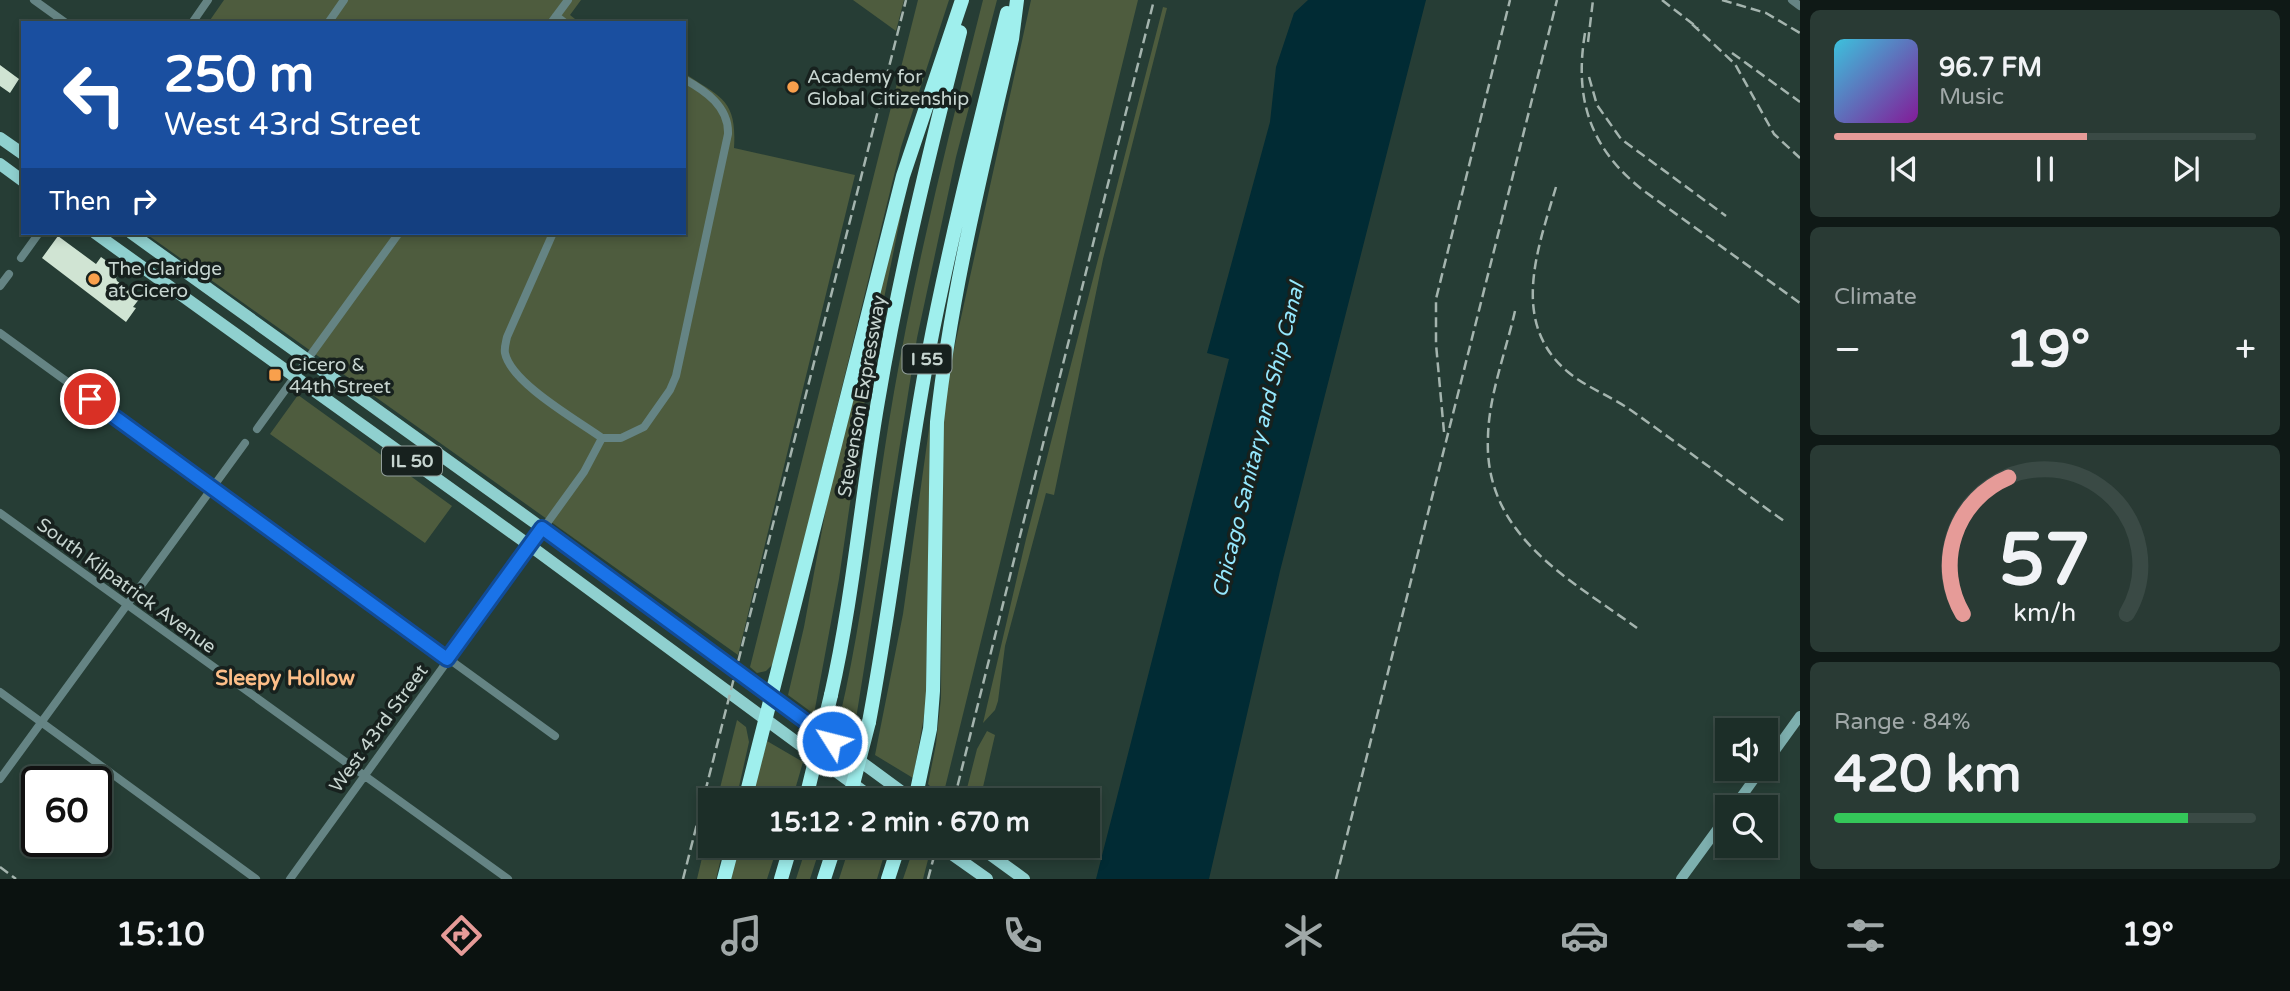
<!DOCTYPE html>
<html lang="en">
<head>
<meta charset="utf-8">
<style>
  body { margin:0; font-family:"Varela Round",sans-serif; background:#293a34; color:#f1f3f6; height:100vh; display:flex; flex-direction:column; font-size:26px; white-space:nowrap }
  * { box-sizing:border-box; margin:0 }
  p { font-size:23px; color:#a0a8a8 }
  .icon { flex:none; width:38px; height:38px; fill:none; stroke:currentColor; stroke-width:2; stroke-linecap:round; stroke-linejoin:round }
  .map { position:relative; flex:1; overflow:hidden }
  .sheet { display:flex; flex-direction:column; gap:10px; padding:10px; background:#0f1916; width:490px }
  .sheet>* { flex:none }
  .top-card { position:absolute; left:21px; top:21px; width:665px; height:214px; border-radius:0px; box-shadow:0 4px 10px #0003,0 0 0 2px #3a4a45; background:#1a4fa0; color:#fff; overflow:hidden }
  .buttons { position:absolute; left:1715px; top:718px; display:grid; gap:14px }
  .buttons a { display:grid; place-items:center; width:63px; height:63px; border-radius:0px; background:#1c2e28; box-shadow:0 4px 10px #0003,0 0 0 2px #3a4a45; font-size:35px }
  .speed { position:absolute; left:21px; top:766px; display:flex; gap:14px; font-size:35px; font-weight:700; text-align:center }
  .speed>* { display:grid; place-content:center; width:91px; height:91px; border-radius:50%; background:#1c2e28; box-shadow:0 4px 10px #0003,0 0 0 2px #3a4a45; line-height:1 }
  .speed .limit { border:4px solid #111; border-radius:10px; background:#fff; color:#111 }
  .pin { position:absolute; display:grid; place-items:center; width:60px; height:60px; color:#fff; margin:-30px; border:4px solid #fff; border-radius:50%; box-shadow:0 2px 7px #0007 }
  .me { position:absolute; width:77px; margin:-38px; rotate:306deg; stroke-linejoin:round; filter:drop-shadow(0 0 5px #0008) }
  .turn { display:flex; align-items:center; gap:24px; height:147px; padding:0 28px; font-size:32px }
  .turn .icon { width:91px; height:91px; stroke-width:2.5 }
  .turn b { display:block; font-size:49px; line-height:60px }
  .then { display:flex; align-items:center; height:66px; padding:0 28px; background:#0003; gap:14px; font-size:26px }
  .big { font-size:52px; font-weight:800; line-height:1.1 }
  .sheet .card { flex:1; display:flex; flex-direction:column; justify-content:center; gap:10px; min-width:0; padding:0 24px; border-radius:10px; background:#293a34 }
  .sheet .dial { align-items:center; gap:0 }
  .dial svg { height:182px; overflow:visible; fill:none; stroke:#3a4a45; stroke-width:7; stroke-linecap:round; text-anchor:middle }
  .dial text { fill:#f1f3f6; stroke:none }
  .song { display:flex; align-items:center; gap:21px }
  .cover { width:84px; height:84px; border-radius:10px; background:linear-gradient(135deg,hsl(190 70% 55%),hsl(290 70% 35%)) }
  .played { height:7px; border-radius:4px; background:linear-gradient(90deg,#e69b98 60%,#3a4a45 60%) }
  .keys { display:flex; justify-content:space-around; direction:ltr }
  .heat { display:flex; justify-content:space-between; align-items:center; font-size:38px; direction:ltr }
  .charge { height:10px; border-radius:5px; background:linear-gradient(90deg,#34c759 84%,#3a4a45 0) }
  .trip { position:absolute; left:698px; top:788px; width:402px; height:70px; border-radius:0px; background:#1c2e28; box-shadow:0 4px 10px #0003,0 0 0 2px #3a4a45; font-weight:800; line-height:70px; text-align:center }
  .tab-bar { display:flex; height:112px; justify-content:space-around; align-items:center; background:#0b1210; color:#a0a8a8 }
  .tab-bar .icon { width:49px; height:49px }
  .tab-bar .selected { color:#e69b98 }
  .tab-bar b { font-size:32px; color:#f1f3f6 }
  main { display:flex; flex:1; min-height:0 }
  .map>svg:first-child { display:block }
  .green { fill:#4e5c3e }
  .water { fill:#012b34 }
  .building { fill:#d0e4d3 }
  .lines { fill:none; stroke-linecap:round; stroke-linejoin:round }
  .minor { stroke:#658484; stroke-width:8 }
  .secondary { stroke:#7dafae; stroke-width:10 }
  .primary { stroke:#8fd0cf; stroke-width:12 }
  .motorway { stroke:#9fefed; stroke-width:14 }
  .rail { stroke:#a4b4ae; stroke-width:2.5; stroke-dasharray:10 5; stroke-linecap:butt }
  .motorway-bridge { stroke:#9fefed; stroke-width:14 }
  .route-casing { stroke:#114b97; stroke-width:18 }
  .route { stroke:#1a73e8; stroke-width:12 }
  .poi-dot { fill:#f9a04c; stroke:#17211e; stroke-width:2.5 }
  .labels { text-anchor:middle; stroke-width:7; stroke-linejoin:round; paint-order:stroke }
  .shield { fill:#17211e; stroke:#929f9b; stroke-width:2 }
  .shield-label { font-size:18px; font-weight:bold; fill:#c7d5d0 }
  .poi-label { font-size:19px; fill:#c7d5d0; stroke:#17211e; text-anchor:start }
  .street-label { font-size:19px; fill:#c7d5d0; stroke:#17211e }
  .water-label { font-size:21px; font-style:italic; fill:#95e8fe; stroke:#17211e }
  .neighbourhood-label { font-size:21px; font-weight:bold; fill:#fdbe88; stroke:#17211e }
</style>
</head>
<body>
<main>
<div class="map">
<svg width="1800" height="879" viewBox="0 0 1800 879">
  <rect width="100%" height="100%" fill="#263d35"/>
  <!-- green -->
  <path class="green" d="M224,0H581L570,15L580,23H208Z
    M853,0H904L896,31Z
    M918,0H949L901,147L774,663L766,671L757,673L750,667Z
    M983,0H997L956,157L917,338L855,725L840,716C865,609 875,500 894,392C917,260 950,130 983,0Z
    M1031,0H1138L942,800L928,784L936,744L941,698L943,426L949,372Z
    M1163,7L1167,8L1103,259L1054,495L1046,493L1005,646L998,701L995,710L983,723L1026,539Z
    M684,73C721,98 737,99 734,148L855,175L738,655L145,233H684Z
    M899,209L902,210L869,372L839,579L814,714L788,695L804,627L835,460Z
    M298,395L452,506L425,543L270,434Z
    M930,422L926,705L913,778L875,755L903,614Z
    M737,720L746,727L749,742L736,800H717Z
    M987,731L995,735L980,800H964L977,749Z
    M767,741L803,762L792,800H751Z
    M710,824V845H724L716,879H697Z
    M739,845H778L767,879H730Z
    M807,845H821L810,879H796Z
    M850,845H887L877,879H839Z
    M920,849L930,852L923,879H903L913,850Z"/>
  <!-- water -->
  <path class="water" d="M1308,0H1426L1280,571L1209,879H1096L1229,359L1207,353L1270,122L1276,67L1294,13Z"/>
  <!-- building -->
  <path class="building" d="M0,65L19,79L10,93L0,86Z
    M58,236L96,264L101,257L121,271L116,278L117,281L140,298L133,307L136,308L126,322L42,258Z"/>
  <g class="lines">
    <!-- minor -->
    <path class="minor" d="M34,0L66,23
      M1792,0L1800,6
      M556,16L565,23
      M192,23L208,0
      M328,23L344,0
      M551,23L568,0
      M553,233L507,337C506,342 504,348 505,353C511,383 577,420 602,438H621L644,427L670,390L676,376L728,134C729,107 706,91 684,79
      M21,258L39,233
      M0,286L9,274
      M0,333L555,736
      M257,429L399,233
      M0,513L508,879
      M0,692L256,879
      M0,779L245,443
      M290,879L584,472L602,438"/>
    <!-- secondary -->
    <path class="secondary" d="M1766,763L1800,716
      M1734,807L1762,768
      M1681,879L1727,816"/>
    <!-- primary -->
    <path class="primary" d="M0,138L23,154
      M0,164L23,181
      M95,233L529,545L875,800
      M131,233L542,528L913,800
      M939,845L987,879
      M977,845L1024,879"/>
    <!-- motorway -->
    <path class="motorway" d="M831,695C853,598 861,499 878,401C899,276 929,154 960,32
      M869,722C892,600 905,477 928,355C950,240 979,126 1007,13
      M745,800L903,176L962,0
      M915,800L930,729L933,691L937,422C951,292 983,166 1012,39L1017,0
      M724,879L733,845
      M781,879L791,845
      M824,879L835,845
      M888,879L899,845"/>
    <!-- rail -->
    <path class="rail" d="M1662,0L1698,28
      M1722,0L1766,13L1800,33
      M1692,24L1735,64L1774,134L1800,158
      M1585,33C1574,99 1590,149 1644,191L1800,303
      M1588,42L1593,0
      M1732,53L1800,102
      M1589,77L1597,105L1621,139L1726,216
      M1556,187C1538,248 1509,323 1568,372C1587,388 1611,396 1632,411C1683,447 1733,485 1784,521
      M1515,311C1506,351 1489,395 1488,436C1483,535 1568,578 1637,628
      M1444,432L1436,344V299L1510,0
      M954,800L1154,0
      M0,867L16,879
      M683,879L906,0
      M928,879L937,845
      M1336,879L1557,0"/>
    <!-- motorway-bridge -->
    <path class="motorway-bridge" d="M806,798L831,695
      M849,800L869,722"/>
  </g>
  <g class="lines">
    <defs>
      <path id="route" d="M90,399L447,659L542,528L832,741"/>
    </defs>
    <!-- route casing -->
    <use href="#route" class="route-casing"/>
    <!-- route -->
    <use href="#route" class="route"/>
  </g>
  <!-- markers -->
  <g class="poi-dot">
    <circle cx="793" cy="87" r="7"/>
    <circle cx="94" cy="279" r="7"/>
    <rect x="268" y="368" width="14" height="14" rx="3.5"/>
  </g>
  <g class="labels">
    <!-- shield labels -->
    <g class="shield">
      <rect x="902.5" y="344.5" width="49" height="29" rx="5"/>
      <rect x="382" y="446.5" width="60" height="29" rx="5"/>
    </g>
    <g class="shield-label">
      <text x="927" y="365">I 55</text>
      <text x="412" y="467">IL 50</text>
    </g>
    <!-- poi labels -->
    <g class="poi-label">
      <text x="807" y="83">Academy for<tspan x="807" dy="22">Global Citizenship</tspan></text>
      <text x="108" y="275">The Claridge<tspan x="108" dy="22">at Cicero</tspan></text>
      <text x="289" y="371">Cicero &amp;<tspan x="289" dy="22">44th Street</tspan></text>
    </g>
    <!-- street labels -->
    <g class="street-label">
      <text transform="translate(861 396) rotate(-80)" y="7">Stevenson Expressway</text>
      <text transform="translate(127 585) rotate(36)" y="7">South Kilpatrick Avenue</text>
      <text transform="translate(378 728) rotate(-54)" y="7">West 43rd Street</text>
    </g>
    <!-- water labels -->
    <g class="water-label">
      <text transform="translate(1258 440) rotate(-76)" y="7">Chicago Sanitary and Ship Canal</text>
    </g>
    <!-- neighbourhood labels -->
    <g class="neighbourhood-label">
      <text x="285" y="685">Sleepy Hollow</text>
    </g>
  </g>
</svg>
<div class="buttons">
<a><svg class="icon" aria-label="sound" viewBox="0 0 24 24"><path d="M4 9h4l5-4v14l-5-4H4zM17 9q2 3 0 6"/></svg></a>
<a><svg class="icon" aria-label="search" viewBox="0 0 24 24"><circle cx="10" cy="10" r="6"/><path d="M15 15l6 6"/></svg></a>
</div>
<div class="speed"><div class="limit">60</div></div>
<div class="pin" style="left:90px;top:399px;background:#d93025"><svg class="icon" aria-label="arrive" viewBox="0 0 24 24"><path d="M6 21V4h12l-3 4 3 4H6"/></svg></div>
<svg class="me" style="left:832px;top:741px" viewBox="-20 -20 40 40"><circle r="17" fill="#1a73e8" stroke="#fff" stroke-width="3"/><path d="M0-11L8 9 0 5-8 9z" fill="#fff"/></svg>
<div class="trip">15:12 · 2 min · 670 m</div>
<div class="top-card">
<div class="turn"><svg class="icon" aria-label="left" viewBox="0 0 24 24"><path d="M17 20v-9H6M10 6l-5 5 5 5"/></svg><div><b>250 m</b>West 43rd Street</div></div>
<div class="then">Then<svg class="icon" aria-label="right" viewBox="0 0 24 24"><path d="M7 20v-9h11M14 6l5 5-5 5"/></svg></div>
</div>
</div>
<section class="sheet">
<div class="card">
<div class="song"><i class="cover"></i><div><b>96.7 FM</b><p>Music</p></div></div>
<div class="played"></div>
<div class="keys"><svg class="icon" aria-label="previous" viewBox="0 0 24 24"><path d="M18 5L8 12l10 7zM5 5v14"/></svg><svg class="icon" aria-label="pause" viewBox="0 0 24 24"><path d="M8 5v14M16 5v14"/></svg><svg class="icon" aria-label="next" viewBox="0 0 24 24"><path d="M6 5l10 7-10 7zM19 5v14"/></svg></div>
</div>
<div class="card"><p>Climate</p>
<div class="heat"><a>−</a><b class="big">19°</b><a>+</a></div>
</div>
<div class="card dial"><svg viewBox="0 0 100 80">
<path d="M14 69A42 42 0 1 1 86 69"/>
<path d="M14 69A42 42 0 0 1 34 9" stroke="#e69b98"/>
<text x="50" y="56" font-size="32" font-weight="700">57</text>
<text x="50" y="72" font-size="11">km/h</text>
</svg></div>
<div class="card"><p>Range · 84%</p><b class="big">420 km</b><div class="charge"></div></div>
</section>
</main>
<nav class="tab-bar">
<b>15:10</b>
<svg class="icon selected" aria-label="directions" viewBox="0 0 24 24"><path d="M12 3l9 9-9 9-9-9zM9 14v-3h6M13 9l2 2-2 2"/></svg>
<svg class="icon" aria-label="music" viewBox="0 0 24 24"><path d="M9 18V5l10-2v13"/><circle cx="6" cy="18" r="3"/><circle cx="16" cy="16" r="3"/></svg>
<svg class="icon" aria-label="phone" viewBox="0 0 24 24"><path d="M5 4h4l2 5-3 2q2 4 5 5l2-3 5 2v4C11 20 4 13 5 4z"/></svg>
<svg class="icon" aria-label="climate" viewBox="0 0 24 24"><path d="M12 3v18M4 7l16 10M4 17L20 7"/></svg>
<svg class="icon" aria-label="car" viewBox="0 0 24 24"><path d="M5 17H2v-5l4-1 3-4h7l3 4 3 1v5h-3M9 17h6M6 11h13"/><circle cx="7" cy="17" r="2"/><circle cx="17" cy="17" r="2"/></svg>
<svg class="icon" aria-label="filters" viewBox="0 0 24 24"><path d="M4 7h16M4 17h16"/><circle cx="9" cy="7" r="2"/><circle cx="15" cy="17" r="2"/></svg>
<b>19°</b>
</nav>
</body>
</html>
